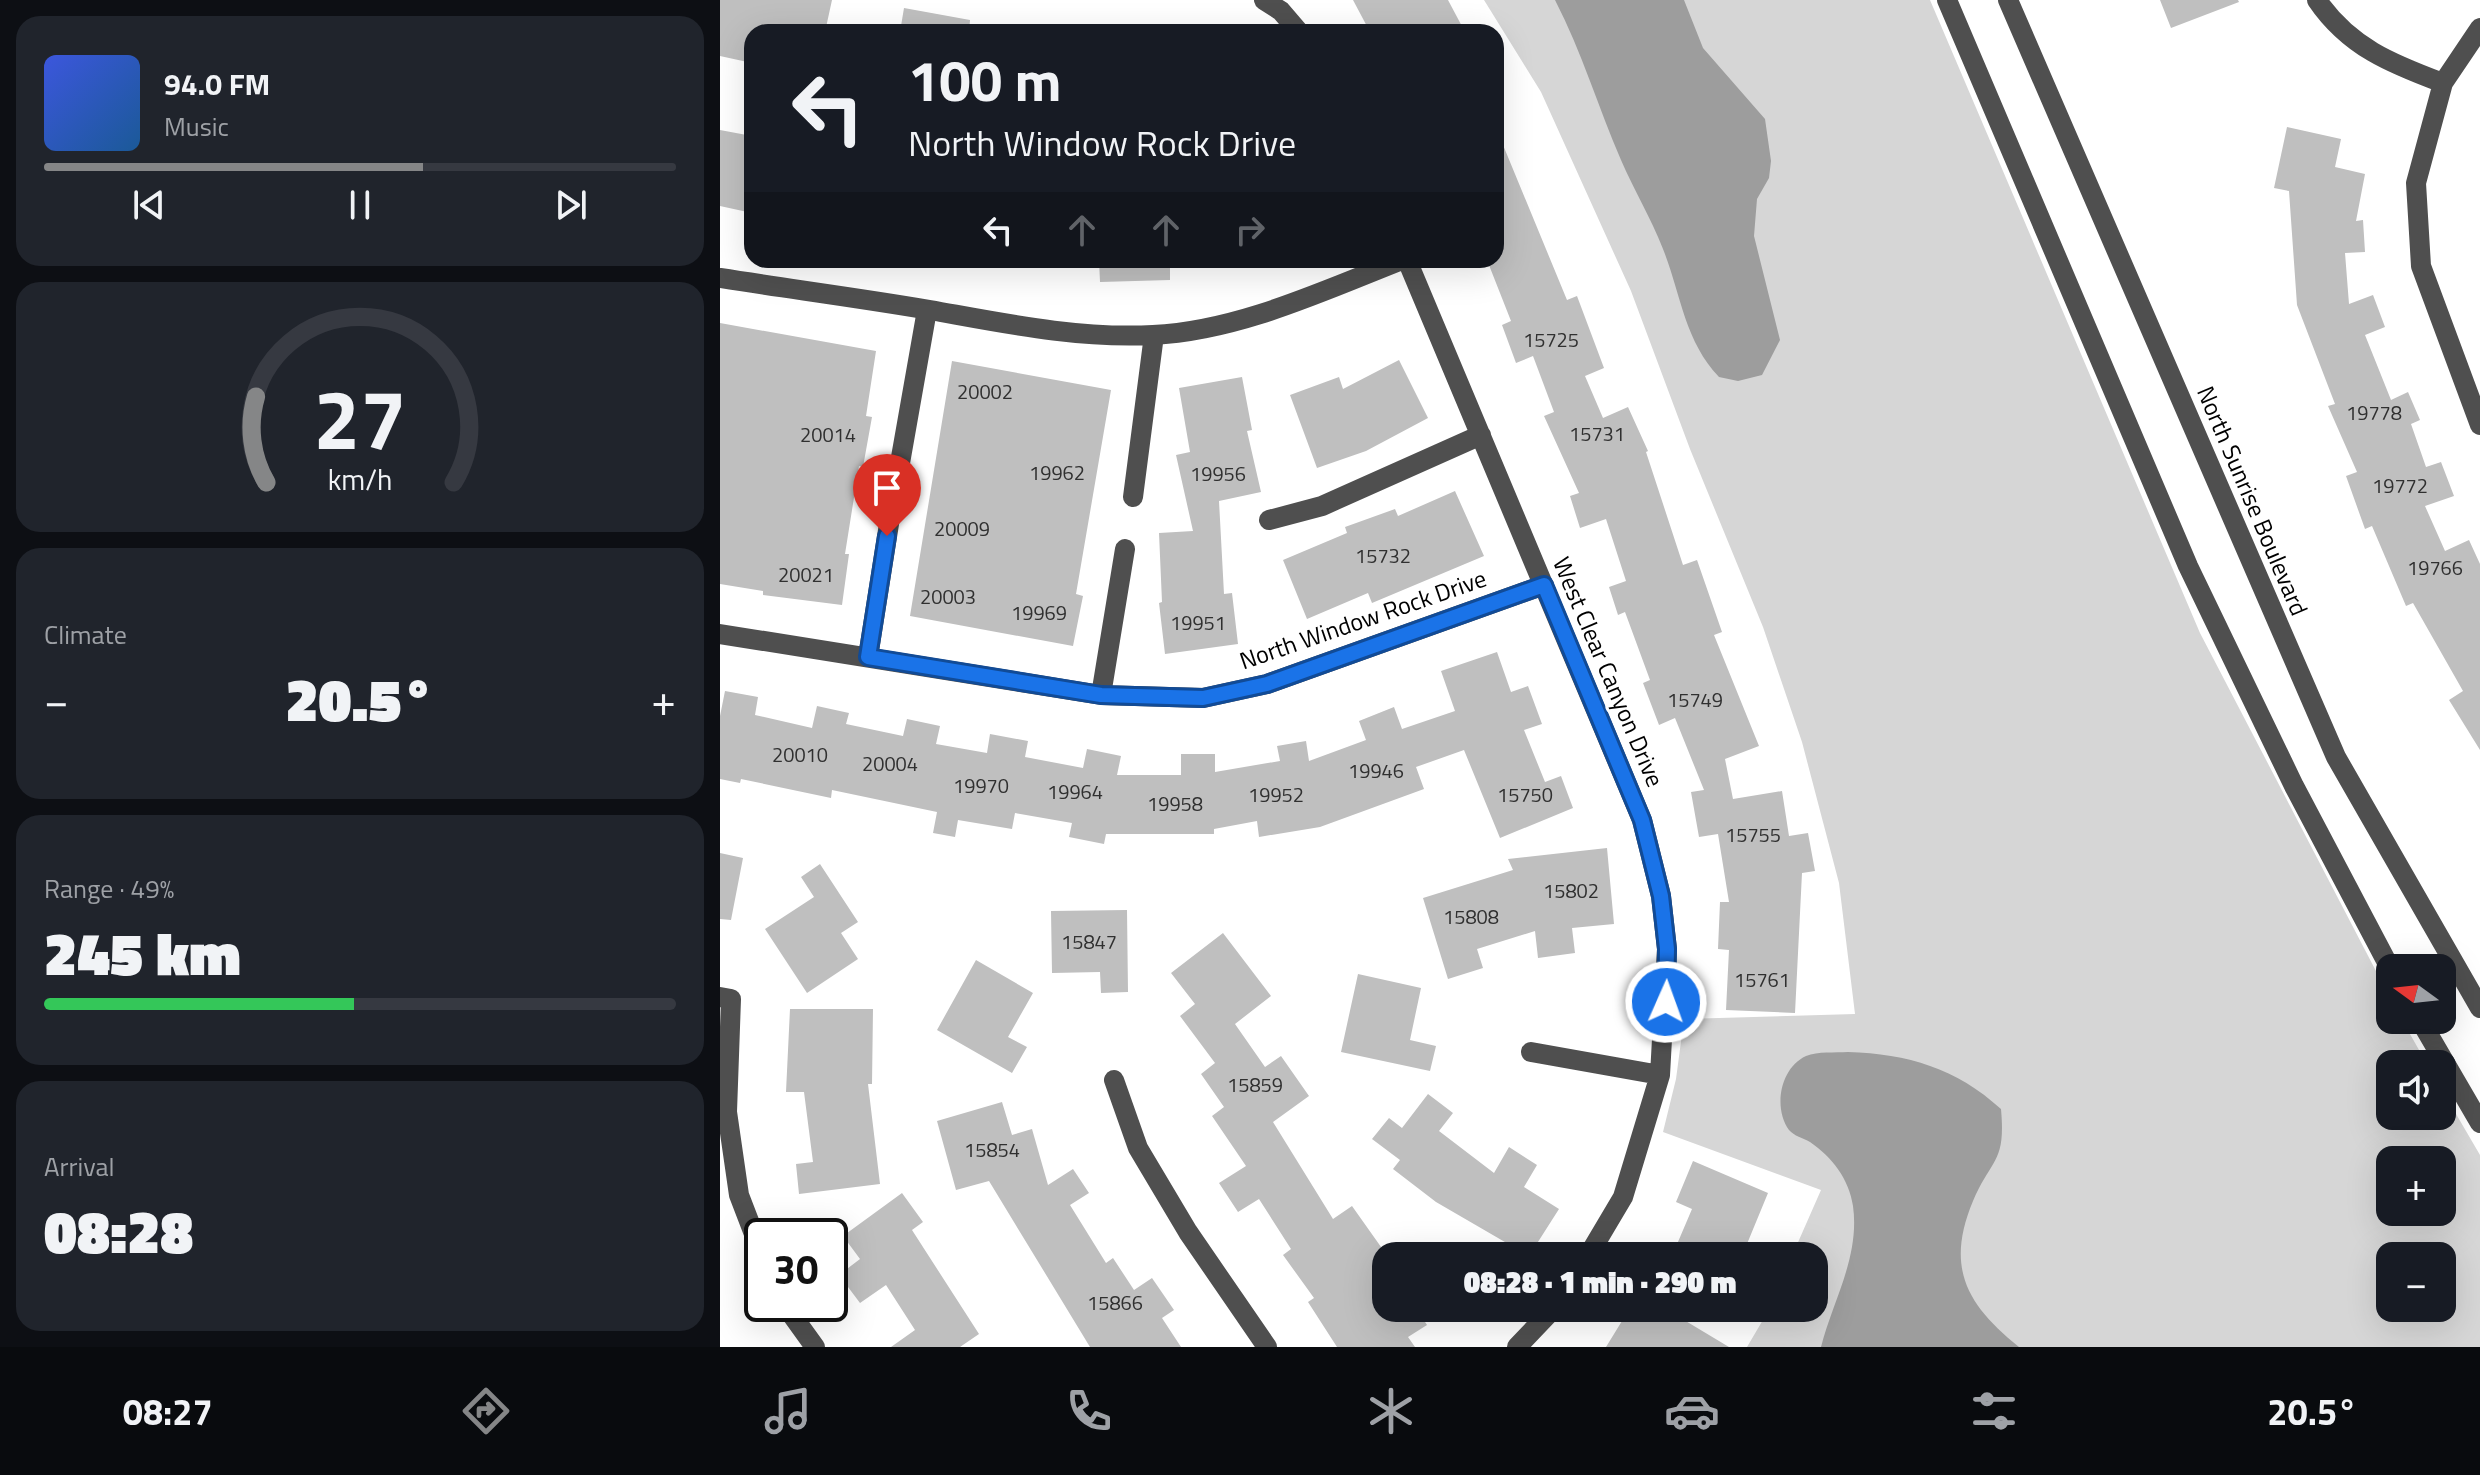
<!DOCTYPE html>
<html lang="en">
<head>
<meta charset="utf-8">
<style>
  body { margin:0; font-family:"Titillium Web",sans-serif; background:#20242c; color:#f1f3f6; height:100vh; display:flex; flex-direction:column; font-size:30px; white-space:nowrap }
  * { box-sizing:border-box; margin:0 }
  p { font-size:26px; color:#9ea1a6 }
  .icon { flex:none; width:44px; height:44px; fill:none; stroke:currentColor; stroke-width:2; stroke-linecap:round; stroke-linejoin:round }
  .map { position:relative; flex:1; overflow:hidden }
  .details { display:flex; flex-direction:column; gap:16px; padding:16px; background:#0d0f14; width:720px }
  .details>* { flex:none }
  .hud { position:absolute; left:24px; top:24px; width:760px; height:244px; border-radius:24px; box-shadow:0 8px 32px #0002; background:#171b24; color:#f1f3f6; overflow:hidden }
  .needle { width:52px; rotate:285deg }
  .fabs { position:absolute; left:1656px; top:954px; display:grid; gap:16px }
  .fabs a { display:grid; place-items:center; width:80px; height:80px; border-radius:16px; background:#171b24; box-shadow:0 8px 32px #0002; font-size:40px }
  .speed { position:absolute; left:24px; top:1218px; display:flex; gap:16px; font-size:40px; font-weight:700; text-align:center }
  .speed>* { display:grid; place-content:center; width:104px; height:104px; border-radius:50%; background:#171b24; box-shadow:0 8px 32px #0002; line-height:1 }
  .speed .limit { border:4px solid #111; border-radius:12px; background:#fff; color:#111 }
  .pin { position:absolute; display:grid; place-items:center; width:68px; height:68px; color:#fff; margin:-82px -34px; border-radius:50% 50% 50% 0; rotate:-45deg; box-shadow:0 0 8px #0007 }
  .pin .icon { rotate:45deg }
  .me { position:absolute; width:88px; margin:-44px; rotate:2deg; stroke-linejoin:round; filter:drop-shadow(0 0 6px #0008) }
  .turn { display:flex; align-items:center; gap:28px; height:168px; padding:0 32px; font-size:36px }
  .turn .icon { width:104px; height:104px; stroke-width:2.5 }
  .turn b { display:block; font-size:56px; line-height:68px }
  .lanes { display:flex; align-items:center; height:76px; padding:0 32px; background:#0003; justify-content:center; gap:40px; direction:ltr }
  .lanes .off { opacity:.35 }
  .big { font-size:60px; font-weight:800; line-height:1.1 }
  .details .card { flex:1; display:flex; flex-direction:column; justify-content:center; gap:12px; min-width:0; padding:0 28px; border-radius:24px; background:#20242c }
  .details .dial { align-items:center; gap:0 }
  .dial svg { height:208px; overflow:visible; fill:none; stroke:#363941; stroke-width:7; stroke-linecap:round; text-anchor:middle }
  .dial text { fill:#f1f3f6; stroke:none }
  .song { display:flex; align-items:center; gap:24px }
  .cover { width:96px; height:96px; border-radius:12px; background:linear-gradient(135deg,hsl(230 70% 55%),hsl(210 70% 35%)) }
  .played { height:8px; border-radius:4px; background:linear-gradient(90deg,#858687 60%,#363941 60%) }
  .keys { display:flex; justify-content:space-around; direction:ltr }
  .heat { display:flex; justify-content:space-between; align-items:center; font-size:44px; direction:ltr }
  .charge { height:12px; border-radius:6px; background:linear-gradient(90deg,#34c759 49%,#363941 0) }
  .trip { position:absolute; left:652px; top:1242px; width:456px; height:80px; border-radius:24px; background:#171b24; box-shadow:0 8px 32px #0002; font-weight:800; line-height:80px; text-align:center }
  .dock { display:flex; height:128px; justify-content:space-around; align-items:center; background:#090b0e; color:#9ea1a6 }
  .dock .icon { width:56px; height:56px }
  .dock .on { color:#858687 }
  .dock b { font-size:36px; color:#f1f3f6 }
  main { display:flex; flex:1; min-height:0 }
  .map>svg:first-child { display:block }
  .green { fill:#d6d6d6; fill-rule:evenodd }
  .water { fill:#9d9d9d }
  .building { fill:#bfbfbf }
  .lines { fill:none; stroke-linecap:round; stroke-linejoin:round }
  .minor { stroke:#4f4f4f; stroke-width:20 }
  .route-casing { stroke:#114b97; stroke-width:20 }
  .route { stroke:#1a73e8; stroke-width:14 }
  .labels { text-anchor:middle; stroke-width:6; stroke-linejoin:round; paint-order:stroke }
  .number-label { font-size:20px; fill:#303030 }
  .street-label { font-size:24px; fill:#000; stroke:#fff }
</style>
</head>
<body>
<main>
<section class="details">
<div class="card">
<div class="song"><i class="cover"></i><div><b>94.0 FM</b><p>Music</p></div></div>
<div class="played"></div>
<div class="keys"><svg class="icon" aria-label="previous" viewBox="0 0 24 24"><path d="M18 5L8 12l10 7zM5 5v14"/></svg><svg class="icon" aria-label="pause" viewBox="0 0 24 24"><path d="M8 5v14M16 5v14"/></svg><svg class="icon" aria-label="next" viewBox="0 0 24 24"><path d="M6 5l10 7-10 7zM19 5v14"/></svg></div>
</div>
<div class="card dial"><svg viewBox="0 0 100 80">
<path d="M14 69A42 42 0 1 1 86 69"/>
<path d="M14 69A42 42 0 0 1 10 36" stroke="#858687"/>
<text x="50" y="56" font-size="32" font-weight="700">27</text>
<text x="50" y="72" font-size="11">km/h</text>
</svg></div>
<div class="card"><p>Climate</p>
<div class="heat"><a>−</a><b class="big">20.5°</b><a>+</a></div>
</div>
<div class="card"><p>Range · 49%</p><b class="big">245 km</b><div class="charge"></div></div>
<div class="card"><p>Arrival</p><b class="big">08:28</b></div>
</section>
<div class="map">
<svg width="1760" height="1347" viewBox="0 0 1760 1347">
  <rect width="100%" height="100%" fill="#fff"/>
  <!-- green -->
  <path class="green" d="M764,0H1210L1480,633L1670,998V1020H1682L1707,1064H1670V1116H1722V1090L1760,1155V1347H1027L1050,1308H1094V1256H1072L1101,1190L943,1132L956,1079L964,1019L1135,1014L1119,883L1082,742L1043,627L970,449L911,291L821,92ZM1670,1160H1722V1212H1670ZM1670,1256H1722V1308H1670Z"/>
  <!-- water -->
  <path class="water" d="M835,0H964L983,48L1045,119L1051,161L1049,178L1037,199L1034,236L1060,340L1042,375L1018,381L999,377C964,340 961,294 943,249C931,218 914,190 901,160C878,107 862,52 835,0Z
    M1128,1052C1188,1054 1236,1068 1281,1109C1286,1164 1271,1158 1253,1201C1225,1268 1247,1305 1299,1347H1101C1113,1300 1140,1257 1133,1206C1129,1179 1112,1157 1090,1142C1083,1138 1074,1136 1069,1130C1053,1108 1060,1068 1086,1056C1098,1051 1115,1053 1128,1052Z"/>
  <!-- building -->
  <path class="building" d="M0,0H112L105,32H32V63L0,56Z
    M633,0H728L745,32H650Z
    M1440,0H1518L1519,2L1451,28Z
    M184,8L250,20L249,32H180Z
    M1567,127L1621,139L1615,167L1645,174L1636,221L1643,220L1645,252L1625,253L1629,304L1653,295L1665,327L1645,335L1671,400L1688,392L1700,420L1691,424L1706,467L1721,462L1734,496L1705,506L1725,551L1749,540L1760,564V750L1729,700L1743,691L1693,603L1686,606L1652,526L1645,529L1626,476L1637,472L1608,406L1615,404L1577,305L1569,191L1554,188Z
    M776,128L847,300L857,296L884,368L865,376L883,418L908,407L928,451L926,452L963,565L977,560L1002,632L994,635L1039,746L1005,759L1013,799L1062,791L1069,836L1088,833L1095,871L1082,873L1075,1013L1006,1010L1009,950L998,949L1000,902H1009L998,834L979,837L971,792L984,790L955,718L939,725L923,683L930,680L905,612L898,615L889,587L906,581L886,519L860,528L850,496L859,493L824,416L834,412L813,356L796,363L782,325L791,321L767,260H776Z
    M0,130L32,136V213L0,206Z
    M379,260H450V280L380,282Z
    M0,323L156,351L146,416L152,417L143,467L139,466L125,554H129L122,605L43,595V591L0,584Z
    M679,360L708,418L646,451L597,468L570,395L619,377L623,389Z
    M232,361L391,390L356,594L363,596L353,646L190,616Z
    M522,377L532,430L527,431L541,492L499,501L504,594L512,593L518,644L445,654L439,603L442,602L439,533L473,531L456,455L470,452L459,388Z
    M735,491L764,556L652,603L648,593L587,619L563,560L627,533L625,527L675,509L678,516Z
    M777,652L791,692L808,686L822,724L804,730L825,782L841,776L853,808L780,838L744,750L696,767L704,789L600,827L539,837L537,821L494,829V834H386L384,844L349,837L352,823L295,813L292,829L238,820L235,837L213,833L217,812L112,790L111,798L21,779L20,783L0,779V716L5,691L38,697L35,715L92,728L97,706L129,713L126,724L183,736L187,719L220,726L216,744L267,753L270,734L308,741L305,757L363,768L367,749L401,756L397,775H461V754H495V772L560,761L557,746L586,741L589,761L646,740L639,721L674,707L682,729L735,711L721,671Z
    M887,848L894,924L852,928L855,953L818,958L815,931L757,949L763,968L728,979L703,898L793,870L788,859Z
    M0,853L23,858L11,920L0,919Z
    M100,864L138,922L121,933L138,959L87,993L45,929L94,897L81,877Z
    M407,910L408,992L381,993L380,972L332,973L331,911Z
    M503,933L551,996L515,1024L545,1067L561,1056L589,1096L553,1122L613,1219L632,1206L666,1254V1308H696L707,1325L688,1337L695,1347H617L588,1302L594,1298L563,1255L571,1249L539,1199L518,1212L499,1183L526,1166L492,1116L504,1107L481,1074L495,1063L460,1016L475,1004L451,973Z
    M256,960L313,993L288,1037L307,1047L292,1073L217,1030Z
    M638,974L701,988L690,1040L716,1046L710,1071L621,1052Z
    M70,1009H153L152,1084H148L160,1184L79,1194L76,1164L93,1162L84,1092H66Z
    M708,1094L733,1113L719,1131L774,1173L789,1147L817,1165L804,1187L839,1209L809,1256L716,1202L673,1169L680,1160L652,1139L669,1118L682,1128Z
    M282,1102L292,1135L312,1129L328,1185L353,1169L369,1193L350,1205L386,1263L393,1258L414,1290L432,1278L454,1310L442,1318L461,1347H370L269,1181L236,1190L217,1121Z
    M973,1161L1048,1193L1022,1256H952L972,1209L956,1202Z
    M182,1193L203,1222L192,1230L259,1334L240,1347H171L195,1330L166,1285L140,1303L119,1275L140,1259L123,1236Z
    M910,1308H944L1009,1347H886Z"/>
  <g class="lines">
    <!-- minor -->
    <path class="minor" d="M544,0L561,11L579,32
      M1227,0L1468,566L1574,786L1670,968
      M1288,0L1616,757L1760,1008
      M1597,0C1629,47 1672,64 1723,83
      M1760,28L1723,83L1696,183L1701,266L1760,425
      M687,260L922,820L941,896L947,949L940,1075L903,1197L868,1256
      M0,278C70,289 140,298 210,310C283,323 358,339 433,335C518,331 603,291 682,260
      M180,463L207,310
      M413,497L434,335
      M549,520L602,506L761,435
      M0,634L381,695L483,698L547,684L824,585
      M148,657L172,505
      M381,695L405,549
      M0,997L11,999L7,1112L19,1195L42,1255
      M1700,1020L1760,1123
      M811,1052L940,1075
      M394,1080L418,1148L468,1232L547,1347
      M64,1304L95,1347
      M797,1347L834,1308"/>
  </g>
  <g class="lines">
    <defs>
      <path id="route" d="M167,536L148,657L381,695L483,698L547,684L824,585L922,820L941,896L947,949L946,1002"/>
    </defs>
    <!-- route casing -->
    <use href="#route" class="route-casing"/>
    <!-- route -->
    <use href="#route" class="route"/>
  </g>
  <g class="labels">
    <!-- number labels -->
    <g class="number-label">
      <text x="831" y="347">15725</text>
      <text x="265" y="399">20002</text>
      <text x="1654" y="420">19778</text>
      <text x="877" y="441">15731</text>
      <text x="108" y="442">20014</text>
      <text x="337" y="480">19962</text>
      <text x="498" y="481">19956</text>
      <text x="1680" y="493">19772</text>
      <text x="242" y="536">20009</text>
      <text x="663" y="563">15732</text>
      <text x="1715" y="575">19766</text>
      <text x="86" y="582">20021</text>
      <text x="228" y="604">20003</text>
      <text x="319" y="620">19969</text>
      <text x="478" y="630">19951</text>
      <text x="975" y="707">15749</text>
      <text x="80" y="762">20010</text>
      <text x="170" y="771">20004</text>
      <text x="656" y="778">19946</text>
      <text x="261" y="793">19970</text>
      <text x="355" y="799">19964</text>
      <text x="556" y="802">19952</text>
      <text x="805" y="802">15750</text>
      <text x="455" y="811">19958</text>
      <text x="1033" y="842">15755</text>
      <text x="851" y="898">15802</text>
      <text x="751" y="924">15808</text>
      <text x="369" y="949">15847</text>
      <text x="1042" y="987">15761</text>
      <text x="535" y="1092">15859</text>
      <text x="272" y="1157">15854</text>
      <text x="395" y="1310">15866</text>
    </g>
    <!-- street labels -->
    <g class="street-label">
      <text transform="translate(1532 501) rotate(67)" y="8">North Sunrise Boulevard</text>
      <text transform="translate(643 620) rotate(-19)" y="8">North Window Rock Drive</text>
      <text transform="translate(888 672) rotate(67)" y="8">West Clear Canyon Drive</text>
    </g>
  </g>
</svg>
<div class="fabs">
<a><svg class="needle" viewBox="-14 -14 28 28"><path d="M0-13l5 13h-10z" fill="#e53935"/><path d="M0 13l5-13h-10z" fill="#9ea1a6"/></svg></a>
<a><svg class="icon" aria-label="sound" viewBox="0 0 24 24"><path d="M4 9h4l5-4v14l-5-4H4zM17 9q2 3 0 6"/></svg></a>
<a>+</a>
<a>−</a>
</div>
<div class="speed"><div class="limit">30</div></div>
<div class="pin" style="left:167px;top:536px;background:#d93025"><svg class="icon" aria-label="arrive" viewBox="0 0 24 24"><path d="M6 21V4h12l-3 4 3 4H6"/></svg></div>
<svg class="me" style="left:946px;top:1002px" viewBox="-20 -20 40 40"><circle r="17" fill="#1a73e8" stroke="#fff" stroke-width="3"/><path d="M0-11L8 9 0 5-8 9z" fill="#fff"/></svg>
<div class="trip">08:28 · 1 min · 290 m</div>
<div class="hud">
<div class="turn"><svg class="icon" aria-label="left" viewBox="0 0 24 24"><path d="M17 20v-9H6M10 6l-5 5 5 5"/></svg><div><b>100 m</b>North Window Rock Drive</div></div>
<div class="lanes"><svg class="icon" aria-label="left" viewBox="0 0 24 24"><path d="M17 20v-9H6M10 6l-5 5 5 5"/></svg><svg class="icon off" aria-label="ahead" viewBox="0 0 24 24"><path d="M12 20V5M6 11l6-6 6 6"/></svg><svg class="icon off" aria-label="ahead" viewBox="0 0 24 24"><path d="M12 20V5M6 11l6-6 6 6"/></svg><svg class="icon off" aria-label="right" viewBox="0 0 24 24"><path d="M7 20v-9h11M14 6l5 5-5 5"/></svg></div>
</div>
</div>
</main>
<nav class="dock">
<b>08:27</b>
<svg class="icon on" aria-label="directions" viewBox="0 0 24 24"><path d="M12 3l9 9-9 9-9-9zM9 14v-3h6M13 9l2 2-2 2"/></svg>
<svg class="icon" aria-label="music" viewBox="0 0 24 24"><path d="M9 18V5l10-2v13"/><circle cx="6" cy="18" r="3"/><circle cx="16" cy="16" r="3"/></svg>
<svg class="icon" aria-label="phone" viewBox="0 0 24 24"><path d="M5 4h4l2 5-3 2q2 4 5 5l2-3 5 2v4C11 20 4 13 5 4z"/></svg>
<svg class="icon" aria-label="climate" viewBox="0 0 24 24"><path d="M12 3v18M4 7l16 10M4 17L20 7"/></svg>
<svg class="icon" aria-label="car" viewBox="0 0 24 24"><path d="M5 17H2v-5l4-1 3-4h7l3 4 3 1v5h-3M9 17h6M6 11h13"/><circle cx="7" cy="17" r="2"/><circle cx="17" cy="17" r="2"/></svg>
<svg class="icon" aria-label="filters" viewBox="0 0 24 24"><path d="M4 7h16M4 17h16"/><circle cx="9" cy="7" r="2"/><circle cx="15" cy="17" r="2"/></svg>
<b>20.5°</b>
</nav>
</body>
</html>
